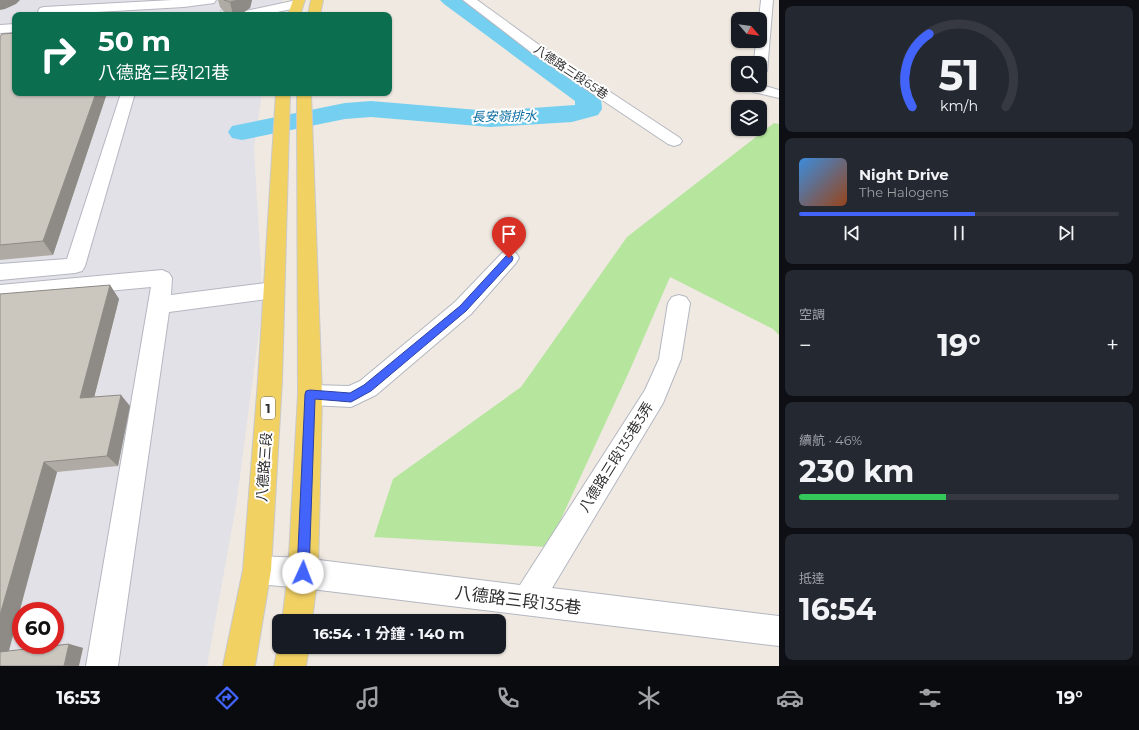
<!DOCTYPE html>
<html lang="zh-TW">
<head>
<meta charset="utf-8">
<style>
  body { margin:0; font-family:Montserrat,"Noto Sans TC",sans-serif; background:#242831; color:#f1f3f6; height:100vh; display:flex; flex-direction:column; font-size:15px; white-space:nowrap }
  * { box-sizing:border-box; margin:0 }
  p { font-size:13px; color:#9ea1a6 }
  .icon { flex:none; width:22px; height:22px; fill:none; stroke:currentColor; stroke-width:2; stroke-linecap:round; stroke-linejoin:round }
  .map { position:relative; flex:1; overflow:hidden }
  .drawer { display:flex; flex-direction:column; gap:6px; padding:6px; background:#0d0f14; width:360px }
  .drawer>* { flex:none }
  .guide { position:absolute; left:12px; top:12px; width:380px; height:84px; border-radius:8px; box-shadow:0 1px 3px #0004; background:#0b6e4f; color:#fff; overflow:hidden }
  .needle { width:26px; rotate:118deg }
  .buttons { position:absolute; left:731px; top:12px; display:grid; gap:8px }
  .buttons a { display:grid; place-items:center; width:36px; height:36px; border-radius:8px; background:#171b24; box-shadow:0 1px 3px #0004; font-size:20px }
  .speed { position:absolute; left:12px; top:602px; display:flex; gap:8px; font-size:20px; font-weight:700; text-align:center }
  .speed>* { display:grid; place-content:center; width:52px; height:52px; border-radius:50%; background:#171b24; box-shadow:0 1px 3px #0004; line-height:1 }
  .speed .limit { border:6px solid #d22; background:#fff; color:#111 }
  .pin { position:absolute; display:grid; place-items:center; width:34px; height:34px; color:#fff; margin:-41px -17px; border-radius:50% 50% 50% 0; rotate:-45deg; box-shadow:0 0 4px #0007 }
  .pin .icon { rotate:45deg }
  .me { position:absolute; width:44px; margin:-22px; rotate:2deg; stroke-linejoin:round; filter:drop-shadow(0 0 3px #0008) }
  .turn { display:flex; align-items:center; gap:14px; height:84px; padding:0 20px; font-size:18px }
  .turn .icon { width:52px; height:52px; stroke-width:2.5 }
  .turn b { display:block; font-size:28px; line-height:34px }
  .big { font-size:30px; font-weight:700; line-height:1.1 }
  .drawer .card { flex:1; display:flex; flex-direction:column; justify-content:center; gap:6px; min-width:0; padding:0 14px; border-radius:8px; background:#242831 }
  .drawer .dial { align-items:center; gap:0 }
  .dial svg { height:104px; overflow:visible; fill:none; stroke:#363941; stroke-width:7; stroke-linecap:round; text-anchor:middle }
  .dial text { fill:#f1f3f6; stroke:none }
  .song { display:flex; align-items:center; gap:12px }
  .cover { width:48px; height:48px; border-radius:6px; background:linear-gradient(135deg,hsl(210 70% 55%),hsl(20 70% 35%)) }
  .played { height:4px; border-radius:2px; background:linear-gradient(90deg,#4264fb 55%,#363941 55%) }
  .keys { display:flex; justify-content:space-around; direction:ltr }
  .heat { display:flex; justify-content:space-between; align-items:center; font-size:22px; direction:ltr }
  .charge { height:6px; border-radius:3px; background:linear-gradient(90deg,#34c759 46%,#363941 0) }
  .trip { position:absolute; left:272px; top:614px; width:234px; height:40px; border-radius:8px; background:#171b24; box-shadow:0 1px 3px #0004; font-weight:700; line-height:40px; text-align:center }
  .dock { display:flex; height:64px; justify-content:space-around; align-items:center; background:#090b0e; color:#9ea1a6 }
  .dock .icon { width:28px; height:28px }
  .dock .active { color:#4264fb }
  .dock b { font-size:18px; color:#f1f3f6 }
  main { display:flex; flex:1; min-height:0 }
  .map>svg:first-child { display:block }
  .industrial { fill:#e3e1e8; fill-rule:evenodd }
  .green { fill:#b6e59e }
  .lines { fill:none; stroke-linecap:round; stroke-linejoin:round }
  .river { fill:#75cff0; fill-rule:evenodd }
  .minor-casing { stroke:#b4b7c1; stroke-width:2 }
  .major-casing { stroke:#c9c9c9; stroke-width:2 }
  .path { stroke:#c9c9c9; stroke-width:1.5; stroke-dasharray:2 1.5; stroke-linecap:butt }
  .minor { fill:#fff; fill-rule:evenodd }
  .major { fill:#f2d163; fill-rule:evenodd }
  .wall { fill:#afaba4 }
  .shaded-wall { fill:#8e8b86 }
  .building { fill:#cbc7bf; stroke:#8e8b86 }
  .route { fill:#4264fb; stroke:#2b41a3 }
  .labels { text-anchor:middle; stroke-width:4; stroke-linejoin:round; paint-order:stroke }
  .far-street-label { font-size:12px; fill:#2e2e2e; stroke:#fff }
  .far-water-label { font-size:13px; font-style:italic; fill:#0d6fa3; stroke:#fff }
  .shield { fill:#fff; stroke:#6d6d6d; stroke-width:1 }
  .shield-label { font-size:13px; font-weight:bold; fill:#2e2e2e }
  .street-label { font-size:14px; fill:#2e2e2e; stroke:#fff }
  .near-street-label { font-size:17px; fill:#2e2e2e; stroke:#fff }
</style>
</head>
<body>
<main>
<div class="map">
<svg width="779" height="666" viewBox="0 0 779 666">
  <rect width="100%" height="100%" fill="#efe9e1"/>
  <!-- industrial -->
  <path class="industrial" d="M0,0H283L277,15H15V93H262L254,148L263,301L236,506L207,666H0ZM21,611H55V645H21Z"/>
  <!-- green -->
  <path class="green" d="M774,123L779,124V335L773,329L670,277L629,372L548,547L374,537L393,479L521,387L627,237Z"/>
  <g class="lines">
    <!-- river -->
    <path class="river" d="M440,0H465L597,92L601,98L602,109L598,115L572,122L490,127L371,117L345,119L242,140L232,138L228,132L232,126L242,124L345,103L371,101L490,111L575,105V101L444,4Z"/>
    <defs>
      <path id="minor" d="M172,0H216L214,3L184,7L44,15L40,14L38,11L40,8L44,7Z
        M297,0L301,1L303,4L301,7L263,15H239L241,12Z
        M463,0H477L542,47L680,138L682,141L680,144L674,146L668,144L532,53Z
        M761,0H773L767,71L765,74L760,75V63H754L756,41H760V19H759Z
        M15,24V32L0,33V25Z
        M760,81L763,82L765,86L779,90V98L753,92L751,85H760Z
        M121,93H135L85,266L82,271L75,273L0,280V264L67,259Z
        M509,251L516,253L519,258L516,263L471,314L376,395L351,407L310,405L302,402L298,395L302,388L310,385L349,386L360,381L455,302L502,253Z
        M162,270L169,273L172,278L171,295L274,282L281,284L284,290L281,296L274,298L169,312L118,666H86L151,287L0,301V285Z
        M679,295L686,297L690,303L681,359L663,403L552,588L779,616V646L303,588L257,584L247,580L243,570L247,560L257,556L303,558L520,585L645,390L659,359L668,303L672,297Z"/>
      <path id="major" d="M293,0H305L300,15H288Z
        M311,0H323L320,15H308Z
        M276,93H290L282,381L271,570L255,666H223L243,570L258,381Z
        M297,93H311L322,395L318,573L312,621H282L288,573L298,395Z
        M279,643V647H309L306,666H274Z"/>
    </defs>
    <!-- minor casing -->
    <use href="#minor" class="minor-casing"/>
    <!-- major casing -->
    <use href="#major" class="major-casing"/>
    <!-- path -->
    <path class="path" d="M220,10L225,14L230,15"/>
    <!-- minor -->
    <use href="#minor" class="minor"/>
    <!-- major -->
    <use href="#major" class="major"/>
  </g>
  <!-- wall -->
  <path class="wall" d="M218,0H252L250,8L244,12L233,15L225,13L220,7Z
    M0,37L15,93H107L53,255L0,260Z
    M110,285L119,299L94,397L130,406L118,466L57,472L9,651L69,644L83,648L0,666V294Z"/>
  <!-- shaded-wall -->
  <path class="shaded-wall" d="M0,0H20L16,4L5,9L0,10Z
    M238,0H252L250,8L244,12L233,15L230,2Z
    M96,93H107L53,255L43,241Z
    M110,285L119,299L91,410L80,398Z
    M121,395L130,406L118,466L107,456Z
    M44,462L57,472L7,657L0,655V615Z
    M69,644L83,648L79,666H64Z"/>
  <!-- building -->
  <path class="building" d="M224,0H238L230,2Z
    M15,33V93H96L43,241L0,245V37L2,34Z
    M110,285L80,398L121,395L107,456L44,462L0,615V294Z
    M69,644L64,666H0V652Z"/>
  <!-- route -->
  <path class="route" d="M509,255L512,256L513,258L512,261L466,311L371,391L351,402L315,399L309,573L307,577L303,579L299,577L297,573L305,394L306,391L310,390L350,393L364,385L460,306L506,256Z"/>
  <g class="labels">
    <!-- far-street labels -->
    <g class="far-street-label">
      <text transform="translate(571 72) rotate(34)" y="4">八德路三段65巷</text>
    </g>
    <!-- far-water labels -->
    <g class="far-water-label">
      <text transform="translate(504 116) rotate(-1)" y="5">長安嶺排水</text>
    </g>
    <!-- shield labels -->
    <rect class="shield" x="261" y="397" width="14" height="22" rx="3"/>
    <g class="shield-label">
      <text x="268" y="413">1</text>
    </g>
    <!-- street labels -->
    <g class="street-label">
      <text transform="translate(616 457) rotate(-58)" y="5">八德路三段135巷3弄</text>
      <text transform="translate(264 467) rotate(-86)" y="5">八德路三段</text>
    </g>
    <!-- near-street labels -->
    <g class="near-street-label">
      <text transform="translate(518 600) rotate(7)" y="6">八德路三段135巷</text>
    </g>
  </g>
</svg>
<div class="buttons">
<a><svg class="needle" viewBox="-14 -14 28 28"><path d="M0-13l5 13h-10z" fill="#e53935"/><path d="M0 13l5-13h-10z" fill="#9ea1a6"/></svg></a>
<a><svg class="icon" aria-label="search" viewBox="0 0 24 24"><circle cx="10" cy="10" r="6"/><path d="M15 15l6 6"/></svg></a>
<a><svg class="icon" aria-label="layers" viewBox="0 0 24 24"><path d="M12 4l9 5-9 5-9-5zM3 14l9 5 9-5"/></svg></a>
</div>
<div class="speed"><div class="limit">60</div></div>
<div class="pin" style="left:509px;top:258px;background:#d93025"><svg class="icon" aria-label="arrive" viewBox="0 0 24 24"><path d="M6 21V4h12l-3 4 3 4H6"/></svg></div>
<svg class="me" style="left:303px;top:573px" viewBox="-20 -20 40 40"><circle r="19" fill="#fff"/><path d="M0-13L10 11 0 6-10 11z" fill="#4264fb"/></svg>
<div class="trip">16:54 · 1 分鐘 · 140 m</div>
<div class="guide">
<div class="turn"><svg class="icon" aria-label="right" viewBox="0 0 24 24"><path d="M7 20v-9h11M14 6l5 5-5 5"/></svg><div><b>50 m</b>八德路三段121巷</div></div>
</div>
</div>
<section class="drawer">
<div class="card dial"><svg viewBox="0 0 100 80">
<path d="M14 69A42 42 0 1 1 86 69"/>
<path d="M14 69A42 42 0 0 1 27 13" stroke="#4264fb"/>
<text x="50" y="56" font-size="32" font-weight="700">51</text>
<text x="50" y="72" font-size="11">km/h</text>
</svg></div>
<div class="card">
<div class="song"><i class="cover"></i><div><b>Night Drive</b><p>The Halogens</p></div></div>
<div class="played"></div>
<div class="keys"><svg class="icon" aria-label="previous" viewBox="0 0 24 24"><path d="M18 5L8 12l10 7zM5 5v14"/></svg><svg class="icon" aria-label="pause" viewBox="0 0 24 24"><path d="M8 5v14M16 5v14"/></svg><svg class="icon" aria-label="next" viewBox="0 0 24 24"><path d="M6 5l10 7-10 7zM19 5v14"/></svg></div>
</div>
<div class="card"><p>空調</p>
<div class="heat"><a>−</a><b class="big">19°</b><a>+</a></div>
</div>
<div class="card"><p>續航 · 46%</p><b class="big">230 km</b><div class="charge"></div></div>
<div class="card"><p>抵達</p><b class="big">16:54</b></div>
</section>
</main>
<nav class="dock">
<b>16:53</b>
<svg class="icon active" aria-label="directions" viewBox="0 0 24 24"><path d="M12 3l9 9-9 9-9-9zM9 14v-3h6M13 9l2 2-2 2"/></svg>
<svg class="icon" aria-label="music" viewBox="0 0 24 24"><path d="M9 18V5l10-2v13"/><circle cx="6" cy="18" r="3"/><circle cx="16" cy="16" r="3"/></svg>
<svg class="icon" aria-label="phone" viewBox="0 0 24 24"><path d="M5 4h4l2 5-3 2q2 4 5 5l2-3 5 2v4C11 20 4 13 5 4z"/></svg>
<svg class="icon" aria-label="climate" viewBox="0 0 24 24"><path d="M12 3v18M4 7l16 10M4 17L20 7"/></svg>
<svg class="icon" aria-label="car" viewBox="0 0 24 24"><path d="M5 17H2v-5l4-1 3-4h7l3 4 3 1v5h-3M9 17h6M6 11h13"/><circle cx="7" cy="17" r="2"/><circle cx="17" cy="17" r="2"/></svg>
<svg class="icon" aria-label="filters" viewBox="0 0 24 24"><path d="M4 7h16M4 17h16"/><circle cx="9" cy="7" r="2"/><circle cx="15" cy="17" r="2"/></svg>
<b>19°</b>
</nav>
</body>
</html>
